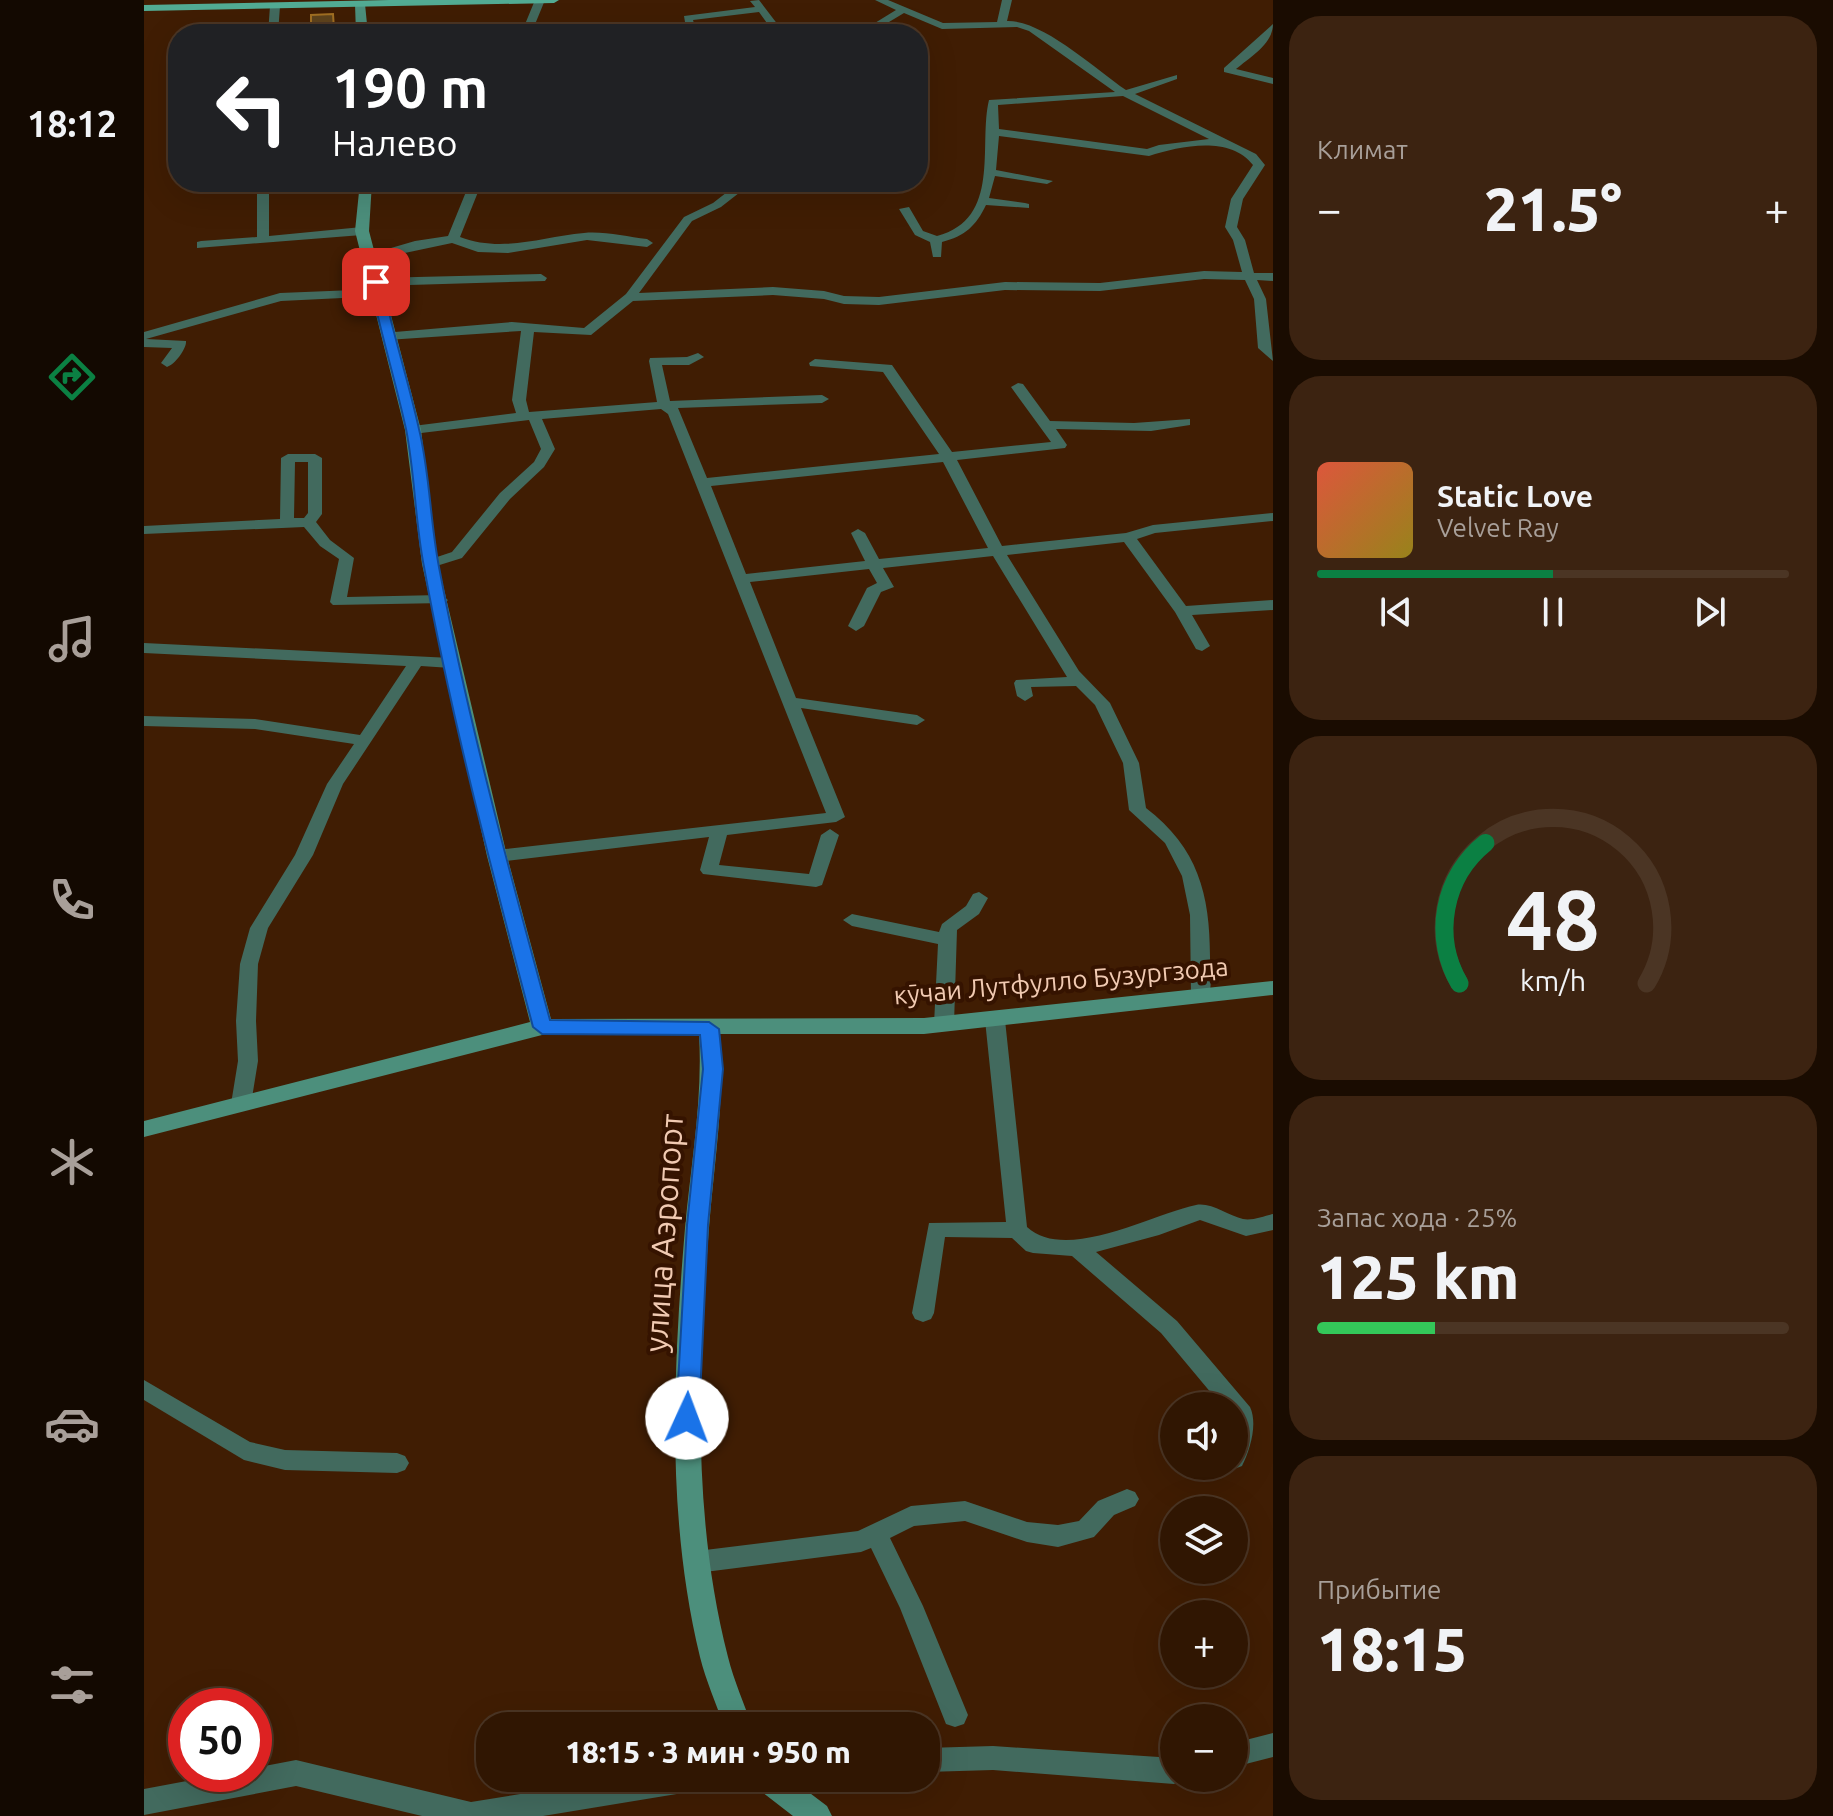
<!DOCTYPE html>
<html lang="ru">
<head>
<meta charset="utf-8">
<style>
  body { margin:0; font-family:Ubuntu,sans-serif; background:#3c2311; color:#f1f3f6; height:100vh; display:flex; flex-direction:column; font-size:30px; white-space:nowrap }
  * { box-sizing:border-box; margin:0 }
  p { font-size:26px; color:#a89f99 }
  .icon { flex:none; width:44px; height:44px; fill:none; stroke:currentColor; stroke-width:2; stroke-linecap:round; stroke-linejoin:round }
  .map { position:relative; flex:1; overflow:hidden }
  .panel { display:flex; flex-direction:column; gap:16px; padding:16px; background:#1a0c01; width:560px }
  .panel>* { flex:none }
  .banner { position:absolute; left:24px; top:24px; width:760px; height:168px; border-radius:32px; box-shadow:0 8px 32px #0002,0 0 0 2px #4b3524; background:#202124; color:#fff; overflow:hidden }
  .controls { position:absolute; left:1016px; top:1392px; display:grid; gap:16px }
  .controls a { display:grid; place-items:center; width:88px; height:88px; border-radius:50%; background:#301602; box-shadow:0 8px 32px #0002,0 0 0 2px #4b3524; font-size:40px }
  .speed { position:absolute; left:24px; top:1688px; display:flex; gap:16px; font-size:40px; font-weight:700; text-align:center }
  .speed>* { display:grid; place-content:center; width:104px; height:104px; border-radius:50%; background:#301602; box-shadow:0 8px 32px #0002,0 0 0 2px #4b3524; line-height:1 }
  .speed .limit { border:12px solid #d22; background:#fff; color:#111 }
  .pin { position:absolute; display:grid; place-items:center; width:68px; height:68px; color:#fff; margin:-34px; border-radius:16px; box-shadow:0 4px 12px #0006 }
  .me { position:absolute; width:88px; margin:-44px; rotate:2deg; stroke-linejoin:round; filter:drop-shadow(0 0 6px #0008) }
  .turn { display:flex; align-items:center; gap:28px; height:168px; padding:0 32px; font-size:36px }
  .turn .icon { width:104px; height:104px; stroke-width:2.5 }
  .turn b { display:block; font-size:56px; line-height:68px }
  .big { font-size:60px; font-weight:800; line-height:1.1 }
  .panel .tile { flex:1; display:flex; flex-direction:column; justify-content:center; gap:12px; min-width:0; padding:0 28px; border-radius:32px; background:#3c2311 }
  .panel .dial { align-items:center; gap:0 }
  .dial svg { height:208px; overflow:visible; fill:none; stroke:#4b3524; stroke-width:7; stroke-linecap:round; text-anchor:middle }
  .dial text { fill:#f1f3f6; stroke:none }
  .song { display:flex; align-items:center; gap:24px }
  .cover { width:96px; height:96px; border-radius:12px; background:linear-gradient(135deg,hsl(10 70% 55%),hsl(50 70% 35%)) }
  .played { height:8px; border-radius:4px; background:linear-gradient(90deg,#0b8043 50%,#4b3524 50%) }
  .keys { display:flex; justify-content:space-around; direction:ltr }
  .heat { display:flex; justify-content:space-between; align-items:center; font-size:44px; direction:ltr }
  .charge { height:12px; border-radius:6px; background:linear-gradient(90deg,#34c759 25%,#4b3524 0) }
  .trip { position:absolute; left:332px; top:1712px; width:464px; height:80px; border-radius:32px; background:#301602; box-shadow:0 8px 32px #0002,0 0 0 2px #4b3524; font-weight:800; line-height:80px; text-align:center }
  main { display:flex; flex:1; min-height:0 }
  .tab-bar { display:flex; flex-direction:column; width:144px; justify-content:space-around; align-items:center; background:#130901; color:#a89f99 }
  .tab-bar .icon { width:56px; height:56px }
  .tab-bar .selected { color:#0b8043 }
  .tab-bar b { font-size:36px; color:#f1f3f6 }
  .map>svg:first-child { display:block }
  .building { fill:#5e431c; stroke:#a16f22; stroke-width:2 }
  .lines { fill:none; stroke-linecap:round; stroke-linejoin:round }
  .street { fill:#426a5e; fill-rule:evenodd }
  .secondary { fill:#4c8f7c; fill-rule:evenodd }
  .primary { fill:#52ab93; fill-rule:evenodd }
  .route { fill:#1a73e8; stroke:#114b97; stroke-width:2 }
  .labels { text-anchor:middle; stroke-width:8; stroke-linejoin:round; paint-order:stroke }
  .street-label { font-size:26px; fill:#f1cab2; stroke:#351300 }
  .near-street-label { font-size:32px; fill:#f1cab2; stroke:#351300 }
</style>
</head>
<body>
<main>
<nav class="tab-bar">
<b>18:12</b>
<svg class="icon selected" aria-label="directions" viewBox="0 0 24 24"><path d="M12 3l9 9-9 9-9-9zM9 14v-3h6M13 9l2 2-2 2"/></svg>
<svg class="icon" aria-label="music" viewBox="0 0 24 24"><path d="M9 18V5l10-2v13"/><circle cx="6" cy="18" r="3"/><circle cx="16" cy="16" r="3"/></svg>
<svg class="icon" aria-label="phone" viewBox="0 0 24 24"><path d="M5 4h4l2 5-3 2q2 4 5 5l2-3 5 2v4C11 20 4 13 5 4z"/></svg>
<svg class="icon" aria-label="climate" viewBox="0 0 24 24"><path d="M12 3v18M4 7l16 10M4 17L20 7"/></svg>
<svg class="icon" aria-label="car" viewBox="0 0 24 24"><path d="M5 17H2v-5l4-1 3-4h7l3 4 3 1v5h-3M9 17h6M6 11h13"/><circle cx="7" cy="17" r="2"/><circle cx="17" cy="17" r="2"/></svg>
<svg class="icon" aria-label="filters" viewBox="0 0 24 24"><path d="M4 7h16M4 17h16"/><circle cx="9" cy="7" r="2"/><circle cx="15" cy="17" r="2"/></svg>
</nav>
<div class="map">
<svg width="1129" height="1816" viewBox="0 0 1129 1816">
  <rect width="100%" height="100%" fill="#401d03"/>
  <!-- building -->
  <path class="building" d="M189,14L190,29L167,30V15Z"/>
  <g class="lines">
    <!-- street -->
    <path class="street" d="M391,0H401L387,34H377Z
      M615,0L641,34H631L615,12L549,20L553,34H543L540,16L611,7L606,1Z
      M731,0H744L799,23L853,22L858,0H868L863,21C899,20 951,69 982,90L1033,75V79L991,94L1112,154L1121,165L1099,199L1093,227L1101,240L1110,273H1129V281L1113,280L1122,299L1129,361L1114,348L1110,299L1101,280L1060,279L956,291L861,290L735,305L700,304L680,299L629,295L489,301L447,335L390,332L382,400L385,412L513,402L505,361L506,358L543,357L554,353L560,357L545,365H518L526,401L678,395L685,399L678,403L534,408L563,478L795,454L739,372L666,366L665,363L671,359L748,365L808,452L907,442L867,387L874,383L879,384L906,421L990,423L1046,419V425L1007,431L912,429L923,445L921,448L813,460L858,546L982,533L1009,525L1129,513V521L1011,533L993,539L1042,606L1129,600V610L1048,615L1066,646L1058,651L1052,649L1031,612L980,542L863,555L935,671L966,703L995,763L1002,808C1054,848 1066,894 1066,957C1066,971 1069,989 1063,1001H1049L1047,996L1046,915L1038,876L1021,843L985,810L979,763L951,705L932,686L887,687L889,696L881,701L873,696L870,683L872,680L923,677L849,556L739,568L750,587L737,592L720,626L712,631L704,626L723,588L733,583L725,569L606,582L652,698L773,715L781,720L773,725L657,708L701,817L692,822L583,835L575,865L665,874L677,835L686,829L695,835L678,885L672,887L559,874L556,870L565,837L353,862L344,856L353,850L682,813L524,414L517,409L398,419L411,449L400,467L366,499L318,558L286,568L281,567V561L308,552L356,493L390,462L397,449L385,420L269,434L262,430L269,426L372,413L368,400L377,331L243,340L239,339V333L368,322L440,328L482,294L540,217L569,203L596,182H609L577,207L548,221L495,293L629,287L680,291L700,296L735,297L861,282L956,283L1060,271L1098,272L1089,240L1081,227L1087,199L1109,165C1086,135 1036,146 1005,156L855,136L852,170L909,181L903,184L851,176L845,198L881,203L885,204V208L842,205C832,226 821,236 798,242L797,257H789L786,242L771,235L755,209L765,207L779,231L793,236C858,219 834,145 845,100L971,92L885,31L873,27L798,29L760,13L725,34H713L752,10ZM979,96L1065,139L1015,145L1003,149L855,129L854,105ZM799,462L844,548L735,559L721,533L714,529L707,533L721,561L602,574L567,486Z
      M131,3L136,6L134,34H124L126,6Z
      M1129,24C1129,44 1106,57 1092,69L1129,78V84L1080,72V68Z
      M113,182H125V236L218,227L224,231L218,235L53,248V242L57,241L113,237Z
      M326,182H338L316,237C358,253 397,237 440,233C460,231 483,237 503,239L509,243L503,247L443,240L364,253L334,252L308,243L223,261V255L271,241L304,236Z
      M397,274L403,278L401,281L232,286L226,282L232,278Z
      M235,289L239,290V296L137,301L2,339L42,341C43,348 31,365 23,367L17,363L28,348L0,347V332L136,293Z
      M144,454H171L178,458V514L172,522L186,540L210,558L203,597L296,595L304,600L301,603L189,605L186,602L195,559L176,546L160,527L0,534V526L136,519L137,458ZM151,462H164V513L160,518H150Z
      M0,643L307,658L315,663L307,668L277,666L199,784L169,855L124,928L114,964L112,1021L114,1061L107,1104L104,1109H90L87,1104L94,1061L92,1021L96,964L106,928L151,855L183,784L210,744L111,729L0,726V716L111,719L216,735L262,666L0,653Z
      M835,892L844,898L835,914L813,930L810,1024L807,1029H793L790,1024L794,944L708,926L699,920L708,914L795,932L798,924L822,906L829,894Z
      M851,1013L858,1015L861,1020L883,1227C922,1263 1008,1214 1052,1205C1067,1202 1085,1216 1099,1219C1108,1221 1120,1216 1129,1214V1230L1102,1236L1056,1220L1015,1235L952,1252L1033,1321L1106,1407C1114,1424 1106,1450 1098,1466L1090,1469L1082,1466H1090V1406H1078L1017,1333L928,1256L889,1253L882,1251L868,1238L801,1237L790,1313L787,1319L779,1322L771,1319L768,1313L785,1223L862,1222L841,1020L844,1015Z
      M0,1380L106,1442L141,1450L253,1453L261,1456L265,1463L261,1470L253,1473L141,1470L100,1460L0,1400Z
      M1052,1466H1081L1077,1473L1063,1478L1055,1475Z
      M983,1489L991,1492L995,1499L991,1506L970,1515L950,1537L914,1547L883,1542L821,1521L770,1526L746,1538L779,1606L824,1715L820,1724L811,1727L802,1724L756,1608L727,1548L717,1552L553,1573L545,1570L541,1562L545,1554L553,1551L714,1531L767,1506L821,1501L883,1522L914,1525L935,1521L954,1501Z
      M1129,1733V1757L1090,1767V1743Z
      M849,1746L1030,1758V1778H1040L1030,1784L849,1770L782,1772V1748Z
      M152,1760L327,1802L474,1778H564L560,1787L551,1791L399,1816H278L152,1786L0,1815V1789L80,1774H110V1768Z"/>
    <!-- secondary -->
    <path class="secondary" d="M216,1L221,4L224,34H212L211,4Z
      M216,182H228L225,231L277,430L294,564L363,856L407,1019L780,1018L1129,981V995L780,1034H576C581,1099 570,1163 565,1228C554,1371 548,1517 584,1657C590,1681 600,1703 608,1726H580C572,1703 562,1681 556,1657C522,1517 529,1371 541,1228C547,1163 559,1099 555,1034L398,1035L0,1137V1121L386,1022L343,856L278,564L261,430L211,231Z
      M609,1778H646L683,1806L688,1816H649L613,1788Z"/>
    <!-- primary -->
    <path class="primary" d="M245,0H415L410,3L0,11V5Z"/>
  </g>
  <!-- route -->
  <path class="route" d="M232,278L238,282C248,331 264,379 275,429C286,474 286,521 295,567C324,720 365,870 406,1020L565,1022L575,1029L579,1069L564,1225L555,1418L552,1424L543,1427L535,1424L532,1418L543,1225L559,1069L556,1035L398,1034L389,1027C349,875 308,722 280,567C271,522 271,474 262,429C251,379 236,331 226,282Z"/>
  <g class="labels">
    <!-- street labels -->
    <g class="street-label">
      <text transform="translate(917 981) rotate(-5)" y="9">кӯчаи Лутфулло Бузургзода</text>
    </g>
    <!-- near-street labels -->
    <g class="near-street-label">
      <text transform="translate(520 1233) rotate(-86)" y="11">улица Аэропорт</text>
    </g>
  </g>
</svg>
<div class="controls">
<a><svg class="icon" aria-label="sound" viewBox="0 0 24 24"><path d="M4 9h4l5-4v14l-5-4H4zM17 9q2 3 0 6"/></svg></a>
<a><svg class="icon" aria-label="layers" viewBox="0 0 24 24"><path d="M12 4l9 5-9 5-9-5zM3 14l9 5 9-5"/></svg></a>
<a>+</a>
<a>−</a>
</div>
<div class="speed"><div class="limit">50</div></div>
<div class="pin" style="left:232px;top:282px;background:#d93025"><svg class="icon" aria-label="arrive" viewBox="0 0 24 24"><path d="M6 21V4h12l-3 4 3 4H6"/></svg></div>
<svg class="me" style="left:543px;top:1418px" viewBox="-20 -20 40 40"><circle r="19" fill="#fff"/><path d="M0-13L10 11 0 6-10 11z" fill="#1a73e8"/></svg>
<div class="trip">18:15 · 3 мин · 950 m</div>
<div class="banner">
<div class="turn"><svg class="icon" aria-label="left" viewBox="0 0 24 24"><path d="M17 20v-9H6M10 6l-5 5 5 5"/></svg><div><b>190 m</b>Налево</div></div>
</div>
</div>
<section class="panel">
<div class="tile"><p>Климат</p>
<div class="heat"><a>−</a><b class="big">21.5°</b><a>+</a></div>
</div>
<div class="tile">
<div class="song"><i class="cover"></i><div><b>Static Love</b><p>Velvet Ray</p></div></div>
<div class="played"></div>
<div class="keys"><svg class="icon" aria-label="previous" viewBox="0 0 24 24"><path d="M18 5L8 12l10 7zM5 5v14"/></svg><svg class="icon" aria-label="pause" viewBox="0 0 24 24"><path d="M8 5v14M16 5v14"/></svg><svg class="icon" aria-label="next" viewBox="0 0 24 24"><path d="M6 5l10 7-10 7zM19 5v14"/></svg></div>
</div>
<div class="tile dial"><svg viewBox="0 0 100 80">
<path d="M14 69A42 42 0 1 1 86 69"/>
<path d="M14 69A42 42 0 0 1 24 15" stroke="#0b8043"/>
<text x="50" y="56" font-size="32" font-weight="700">48</text>
<text x="50" y="72" font-size="11">km/h</text>
</svg></div>
<div class="tile"><p>Запас хода · 25%</p><b class="big">125 km</b><div class="charge"></div></div>
<div class="tile"><p>Прибытие</p><b class="big">18:15</b></div>
</section>
</main>
</body>
</html>
